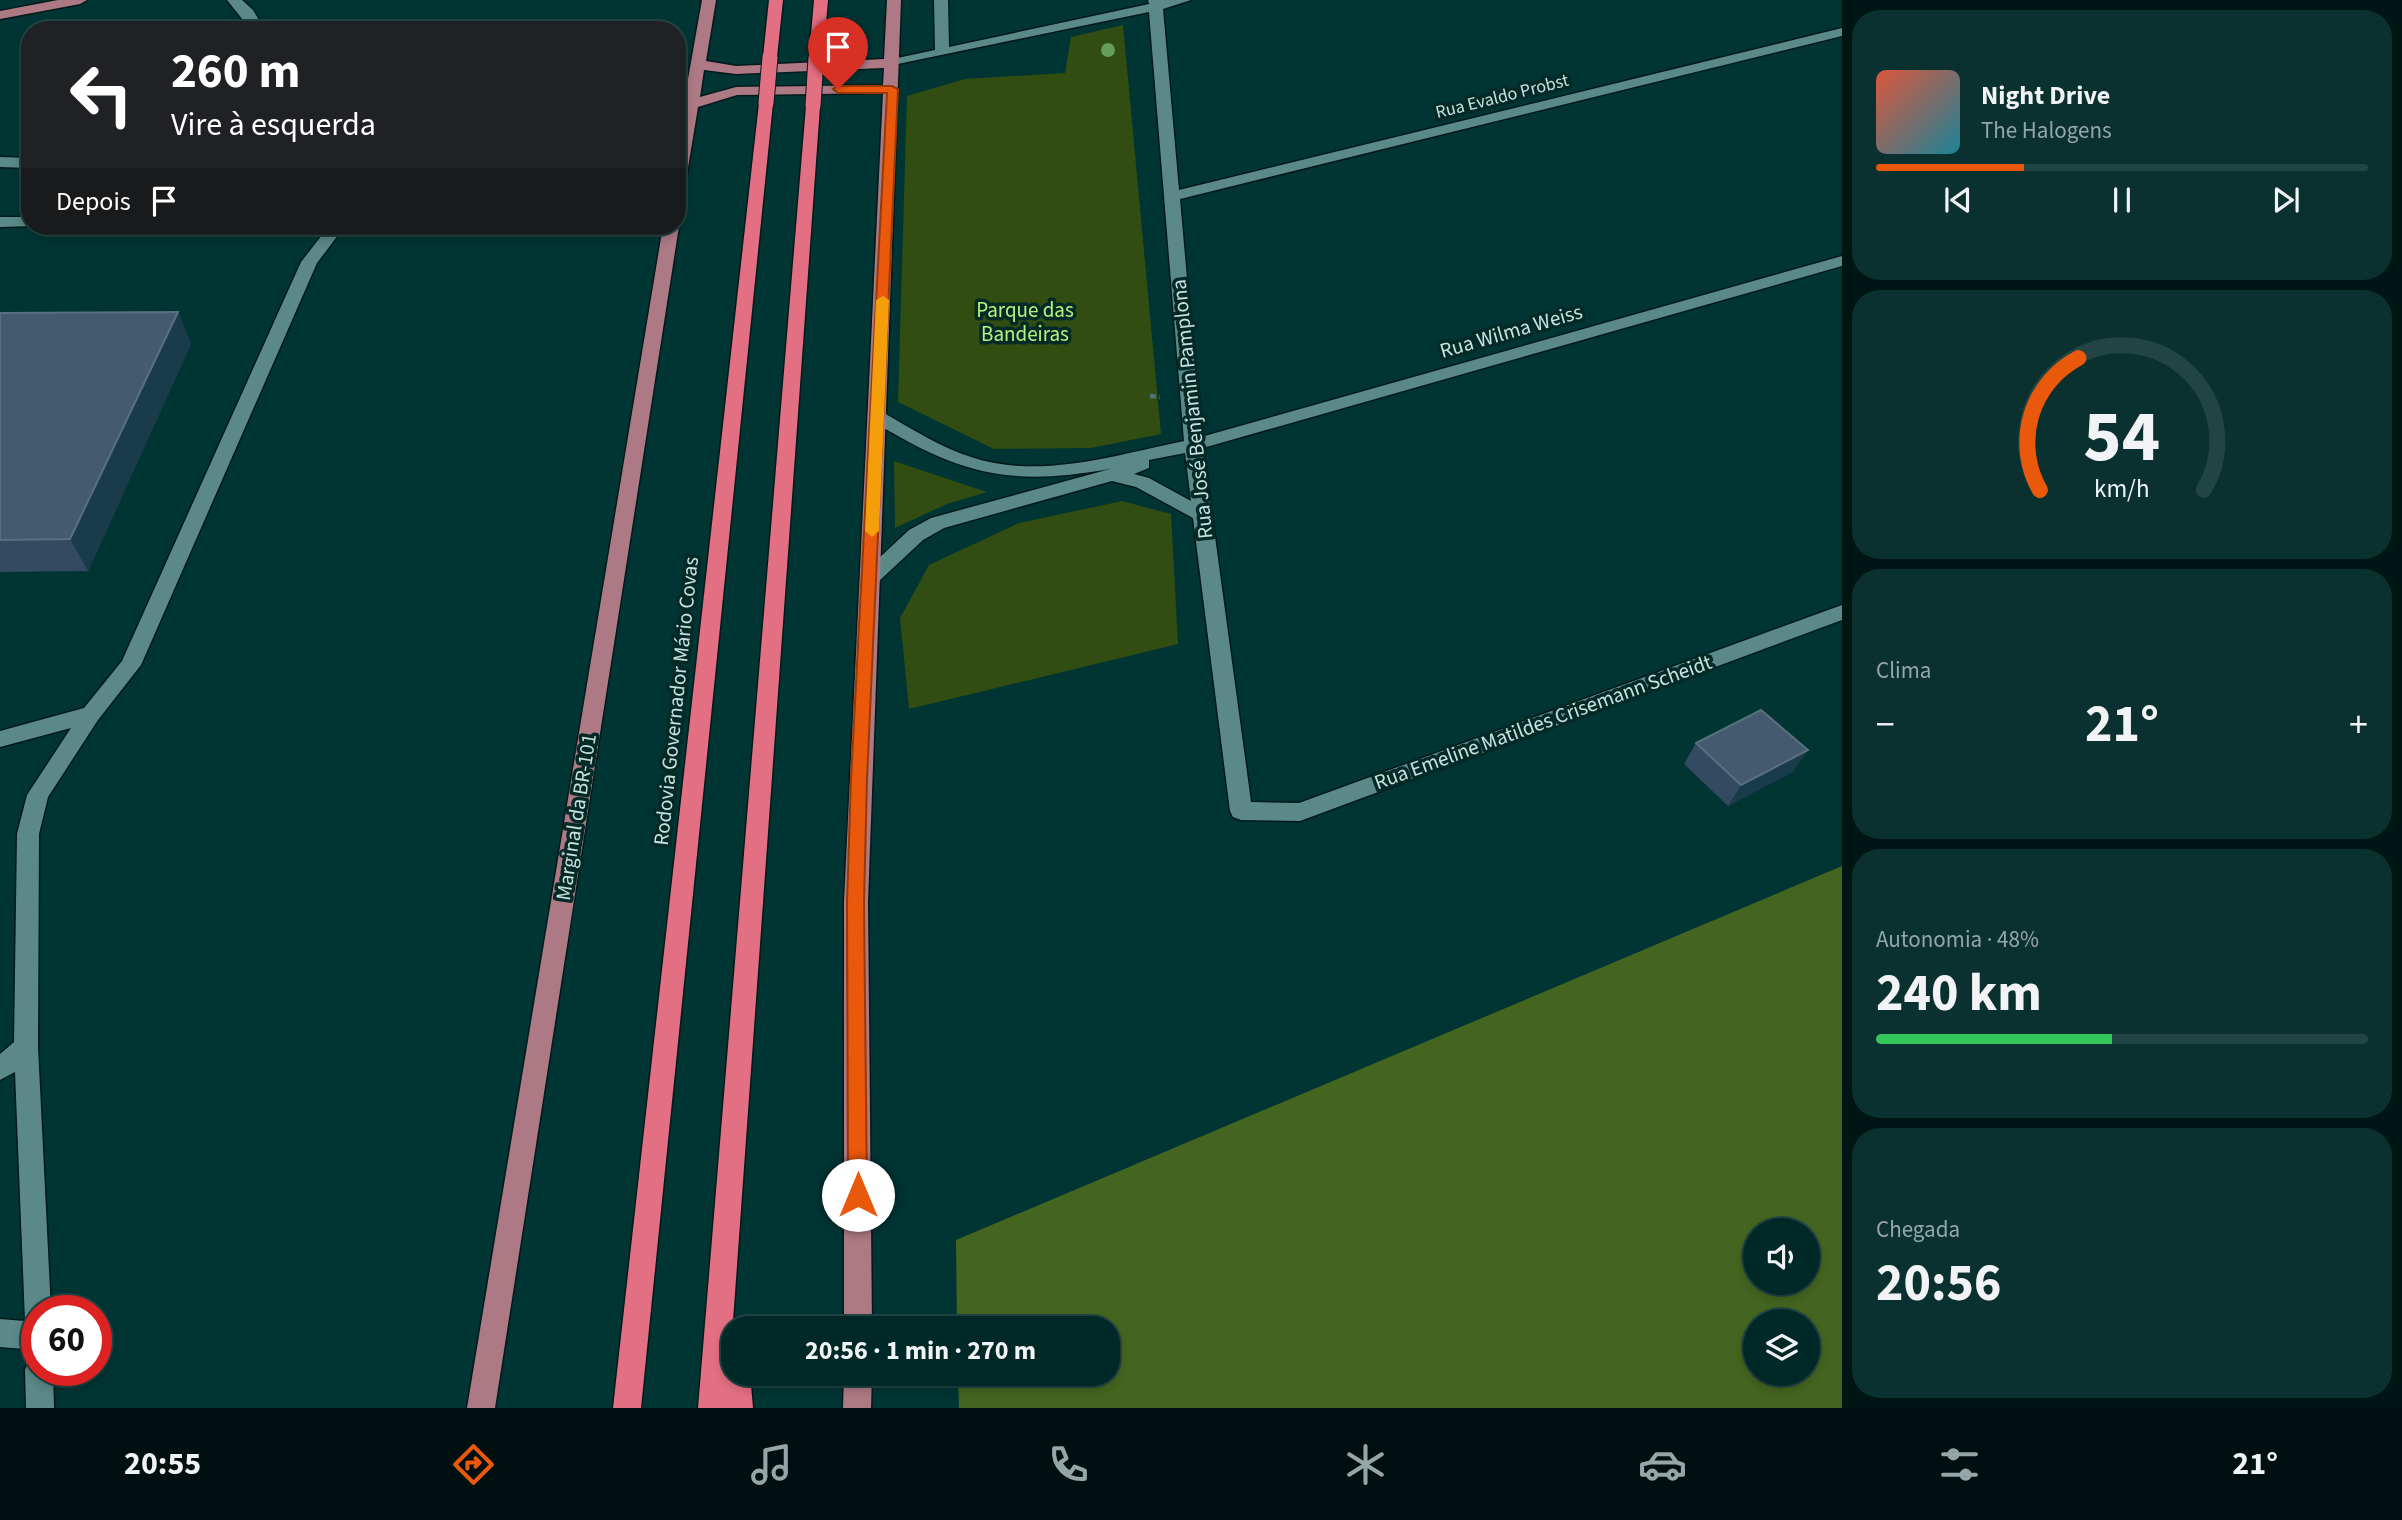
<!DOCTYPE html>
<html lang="pt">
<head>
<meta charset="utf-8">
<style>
  body { margin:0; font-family:"Source Sans 3",sans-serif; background:#0a302f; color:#f1f3f6; height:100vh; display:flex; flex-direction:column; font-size:26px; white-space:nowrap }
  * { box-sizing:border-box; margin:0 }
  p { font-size:23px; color:#95a6a7 }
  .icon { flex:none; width:38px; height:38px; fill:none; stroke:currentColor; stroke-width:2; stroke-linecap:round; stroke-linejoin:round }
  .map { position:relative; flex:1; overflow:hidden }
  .sheet { display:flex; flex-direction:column; gap:10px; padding:10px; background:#001615; width:560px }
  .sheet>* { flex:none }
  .hud { position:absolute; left:21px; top:21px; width:665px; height:214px; border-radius:28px; box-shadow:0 4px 10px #0003,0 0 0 2px #244; background:#202124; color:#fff; overflow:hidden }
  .controls { position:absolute; left:1743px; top:1218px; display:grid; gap:14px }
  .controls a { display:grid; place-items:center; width:77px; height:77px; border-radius:50%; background:#002827; box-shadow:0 4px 10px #0003,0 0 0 2px #244; font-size:35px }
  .speed { position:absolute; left:21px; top:1295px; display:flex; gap:14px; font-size:35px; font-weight:700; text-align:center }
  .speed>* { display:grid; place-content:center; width:91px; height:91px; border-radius:50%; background:#002827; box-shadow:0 4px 10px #0003,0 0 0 2px #244; line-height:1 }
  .speed .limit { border:10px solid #d22; background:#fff; color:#111 }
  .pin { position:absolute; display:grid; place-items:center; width:60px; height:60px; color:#fff; margin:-72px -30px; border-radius:50% 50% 50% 0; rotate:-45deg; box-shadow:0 0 7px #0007 }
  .pin .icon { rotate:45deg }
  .me { position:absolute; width:77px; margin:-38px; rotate:0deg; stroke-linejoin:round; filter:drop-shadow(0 0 5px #0008) }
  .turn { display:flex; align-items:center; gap:24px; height:147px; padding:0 35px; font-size:32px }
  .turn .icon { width:91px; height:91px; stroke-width:2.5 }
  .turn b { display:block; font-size:49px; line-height:60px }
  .then { display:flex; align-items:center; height:66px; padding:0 35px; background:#0003; gap:14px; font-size:26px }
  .big { font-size:52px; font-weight:700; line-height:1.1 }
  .sheet .tile { flex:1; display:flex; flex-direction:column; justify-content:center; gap:10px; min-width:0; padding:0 24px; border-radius:28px; background:#0a302f }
  .sheet .dial { align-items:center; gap:0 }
  .dial svg { height:182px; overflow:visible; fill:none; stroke:#244; stroke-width:7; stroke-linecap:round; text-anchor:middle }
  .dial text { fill:#f1f3f6; stroke:none }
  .song { display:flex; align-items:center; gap:21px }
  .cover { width:84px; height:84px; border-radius:10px; background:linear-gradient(135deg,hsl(10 70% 55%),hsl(190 70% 35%)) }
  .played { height:7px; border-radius:4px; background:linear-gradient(90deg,#ea580c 30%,#244 30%) }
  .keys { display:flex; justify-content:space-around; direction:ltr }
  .heat { display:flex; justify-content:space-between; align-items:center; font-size:38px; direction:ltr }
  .charge { height:10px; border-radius:5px; background:linear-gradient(90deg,#34c759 48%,#244 0) }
  .trip { position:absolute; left:721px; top:1316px; width:399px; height:70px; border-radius:28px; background:#002827; box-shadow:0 4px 10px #0003,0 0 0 2px #244; font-weight:700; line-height:70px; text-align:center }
  .dock { display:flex; height:112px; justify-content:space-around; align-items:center; background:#001010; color:#95a6a7 }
  .dock .icon { width:49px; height:49px }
  .dock .on { color:#ea580c }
  .dock b { font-size:32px; color:#f1f3f6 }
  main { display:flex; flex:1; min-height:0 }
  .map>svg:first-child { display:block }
  .green { fill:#314d11 }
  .forest { fill:#43651f; fill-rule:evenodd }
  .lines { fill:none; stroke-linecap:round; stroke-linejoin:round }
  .minor-casing { stroke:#021a19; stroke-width:3 }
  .major-casing { stroke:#021a19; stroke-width:3 }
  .highway-casing { stroke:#021a19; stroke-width:3 }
  .path { stroke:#4c7675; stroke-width:4.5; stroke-dasharray:6 3.5; stroke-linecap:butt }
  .minor { fill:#5a8987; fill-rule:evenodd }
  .major { fill:#ac7984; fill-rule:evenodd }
  .highway { fill:#e36f82; fill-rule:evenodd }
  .highway-bridge-casing { stroke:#021a19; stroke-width:17; stroke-linecap:butt }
  .highway-bridge { stroke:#e36f82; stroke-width:15 }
  .tree { fill:#649e5c }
  .wall { fill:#344a61 }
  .shaded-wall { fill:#193b4a }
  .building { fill:#445b6f; stroke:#597080; stroke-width:2 }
  .route { fill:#ea580c; stroke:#983908; stroke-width:2 }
  .slow { fill:#f59e0b }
  .labels { text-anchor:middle; stroke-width:7; stroke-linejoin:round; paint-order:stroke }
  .far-street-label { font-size:18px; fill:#c9e1df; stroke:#042a28 }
  .park-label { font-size:21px; fill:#b6f37d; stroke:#042a28 }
  .street-label { font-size:21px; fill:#c9e1df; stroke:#042a28 }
</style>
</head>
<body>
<main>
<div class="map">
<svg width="1842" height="1408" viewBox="0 0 1842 1408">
  <rect width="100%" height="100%" fill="#003534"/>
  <!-- green -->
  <path class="green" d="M1123,25L1161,434L1091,448L994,449L898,402L907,96L965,79L1065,73L1071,37Z
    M894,461L987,492L947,504L895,528Z
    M1122,501L1171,514L1178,644L909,709L900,618L929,565L1019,523Z"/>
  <!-- forest -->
  <path class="forest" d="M1842,866V1408H959L958,1374H1108V1328H957L956,1240ZM1755,1230H1808V1283H1755ZM1755,1321H1808V1374H1755Z"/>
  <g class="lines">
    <defs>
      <path id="minor" d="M227,0H242L253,10L265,30H251Z
        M934,0H948L949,47L1149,4L1148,0H1191L1163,9L1179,190L1842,28V36L1180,199L1201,437L1842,256V266L1203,448L1251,802L1299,803L1842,605V620L1300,821L1241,820L1233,817L1230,811L1193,518L1136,487L1112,481L944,528L923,540L877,583H863L860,578L863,573L909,530L931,518L1110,469C1007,487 960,474 872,421L869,417L872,413H884C912,429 940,447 971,457C1040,480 1115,455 1184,441L1149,12L888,66V60L935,50ZM1185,453L1191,501L1149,478L1134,474L1149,468V460Z
        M0,157L30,158V168L0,167Z
        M0,217H30V226H34L0,227Z
        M329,226H345L317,263L141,665L98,720L48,797L39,834L38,1047L51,1311H37V1350L0,1347V1319L25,1321L15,1072L0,1080V1054L14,1042L17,834L27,795L71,728L0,747V731L84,708L122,661L301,262Z
        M37,1357V1370H53L54,1408H26L25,1370L29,1360Z"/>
      <path id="major" d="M58,0H87L80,4L0,19V11Z
        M702,0H716L706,61L736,66L884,59L887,0H901L868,902L872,1328H844V902L883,93L737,95L698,107L685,186L677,191V141ZM884,68L883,85L736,87L700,97L704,70L736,74Z
        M677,224L679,226L495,1408H467L663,226Z
        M844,1374H872L871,1408H843Z"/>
      <path id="highway" d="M769,0H783L777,57L770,61L763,57Z
        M814,0H828L823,58L816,62L809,58Z
        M766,99L773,103L641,1408H613L759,103Z
        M813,102L820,106L730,1363L733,1361V1374H750L753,1408H698L806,106Z"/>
    </defs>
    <!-- minor casing -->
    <use href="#minor" class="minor-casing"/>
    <!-- major casing -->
    <use href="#major" class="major-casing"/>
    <!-- highway casing -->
    <use href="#highway" class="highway-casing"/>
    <!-- path -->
    <path class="path" d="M1150,396L1160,397"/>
    <!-- minor -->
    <use href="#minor" class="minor"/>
    <!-- major -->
    <use href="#major" class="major"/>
    <!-- highway -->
    <use href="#highway" class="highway"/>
    <defs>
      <path id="highway-bridge" d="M766,103L770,57
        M813,106L816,58"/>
    </defs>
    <!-- highway-bridge casing -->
    <use href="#highway-bridge" class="highway-bridge-casing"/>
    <!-- highway-bridge -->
    <use href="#highway-bridge" class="highway-bridge"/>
  </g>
  <!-- trees -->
  <circle class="tree" cx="1108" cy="50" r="7"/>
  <!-- wall -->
  <path class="wall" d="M178,312L191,344L88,571L0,572V313Z
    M1696,743L1794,771L1728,806L1684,764Z"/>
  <!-- shaded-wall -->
  <path class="shaded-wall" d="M178,312L191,344L88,571L70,539Z
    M1808,750L1794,771L1728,806L1741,785Z"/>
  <!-- building -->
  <path class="building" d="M178,312L70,539L0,540V313Z
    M1761,710L1808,750L1741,785L1696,743Z"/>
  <!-- route -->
  <path class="route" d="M892,86L898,89L867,779L864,902L867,1195L865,1202L858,1205L850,1202L848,1195L847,902L851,779L887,93H838L833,89L838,86Z"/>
  <!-- slow -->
  <path class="slow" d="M883,296L889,300L879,531L872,537L865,531L876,300Z"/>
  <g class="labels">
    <!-- far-street labels -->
    <g class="far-street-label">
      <text transform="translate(1502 96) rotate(-14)" y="6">Rua Evaldo Probst</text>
    </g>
    <!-- park labels -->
    <g class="park-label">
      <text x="1025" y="317">Parque das<tspan x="1025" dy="24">Bandeiras</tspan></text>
    </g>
    <!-- street labels -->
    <g class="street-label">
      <text transform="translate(1511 331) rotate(-16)" y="7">Rua Wilma Weiss</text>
      <text transform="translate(1192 409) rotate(-96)" y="7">Rua José Benjamin Pamplona</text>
      <text transform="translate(676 701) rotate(-84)" y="7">Rodovia Governador Mário Covas</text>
      <text transform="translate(1543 722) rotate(-20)" y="7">Rua Emeline Matildes Crisemann Scheidt</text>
      <text transform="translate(576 817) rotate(-81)" y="7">Marginal da BR-101</text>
    </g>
  </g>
</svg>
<div class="controls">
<a><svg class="icon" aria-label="sound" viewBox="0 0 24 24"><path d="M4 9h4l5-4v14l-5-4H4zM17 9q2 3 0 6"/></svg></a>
<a><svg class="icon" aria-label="layers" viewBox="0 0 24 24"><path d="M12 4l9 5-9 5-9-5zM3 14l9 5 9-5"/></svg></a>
</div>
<div class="speed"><div class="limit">60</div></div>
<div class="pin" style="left:838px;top:89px;background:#d93025"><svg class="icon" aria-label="arrive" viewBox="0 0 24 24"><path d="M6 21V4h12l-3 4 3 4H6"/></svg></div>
<svg class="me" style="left:858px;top:1195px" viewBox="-20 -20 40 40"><circle r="19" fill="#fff"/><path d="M0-13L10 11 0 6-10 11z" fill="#ea580c"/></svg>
<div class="trip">20:56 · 1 min · 270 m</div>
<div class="hud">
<div class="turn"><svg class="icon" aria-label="left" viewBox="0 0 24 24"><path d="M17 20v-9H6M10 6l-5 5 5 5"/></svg><div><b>260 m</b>Vire à esquerda</div></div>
<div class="then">Depois<svg class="icon" aria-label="arrive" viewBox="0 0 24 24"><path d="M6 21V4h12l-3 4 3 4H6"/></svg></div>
</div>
</div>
<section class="sheet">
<div class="tile">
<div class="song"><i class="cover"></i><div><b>Night Drive</b><p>The Halogens</p></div></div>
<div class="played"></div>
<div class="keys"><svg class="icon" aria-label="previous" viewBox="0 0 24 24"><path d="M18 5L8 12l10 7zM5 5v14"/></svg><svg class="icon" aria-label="pause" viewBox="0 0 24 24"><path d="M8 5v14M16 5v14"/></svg><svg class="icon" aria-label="next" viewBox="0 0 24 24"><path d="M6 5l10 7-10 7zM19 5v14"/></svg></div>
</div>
<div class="tile dial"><svg viewBox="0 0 100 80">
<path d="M14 69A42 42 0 1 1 86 69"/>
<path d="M14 69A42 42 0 0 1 31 11" stroke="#ea580c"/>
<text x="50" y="56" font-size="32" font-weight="700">54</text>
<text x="50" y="72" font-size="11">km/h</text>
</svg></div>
<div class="tile"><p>Clima</p>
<div class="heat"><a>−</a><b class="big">21°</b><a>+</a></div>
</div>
<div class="tile"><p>Autonomia · 48%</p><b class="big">240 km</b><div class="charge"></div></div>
<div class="tile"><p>Chegada</p><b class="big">20:56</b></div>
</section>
</main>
<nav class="dock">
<b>20:55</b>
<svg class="icon on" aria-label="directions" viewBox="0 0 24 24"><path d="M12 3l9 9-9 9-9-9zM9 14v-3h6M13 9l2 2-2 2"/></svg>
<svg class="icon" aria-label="music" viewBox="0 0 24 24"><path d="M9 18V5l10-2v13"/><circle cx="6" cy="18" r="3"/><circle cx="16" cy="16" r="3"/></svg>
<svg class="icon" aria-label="phone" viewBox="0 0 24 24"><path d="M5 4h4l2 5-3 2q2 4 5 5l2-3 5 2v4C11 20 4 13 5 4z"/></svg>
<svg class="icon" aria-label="climate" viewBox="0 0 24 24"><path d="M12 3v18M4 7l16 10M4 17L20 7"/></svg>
<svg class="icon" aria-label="car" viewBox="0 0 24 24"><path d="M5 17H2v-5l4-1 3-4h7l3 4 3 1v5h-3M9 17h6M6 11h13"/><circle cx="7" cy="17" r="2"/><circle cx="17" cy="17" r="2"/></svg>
<svg class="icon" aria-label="filters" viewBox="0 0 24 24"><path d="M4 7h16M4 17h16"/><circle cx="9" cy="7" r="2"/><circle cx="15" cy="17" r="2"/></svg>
<b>21°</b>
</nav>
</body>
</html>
